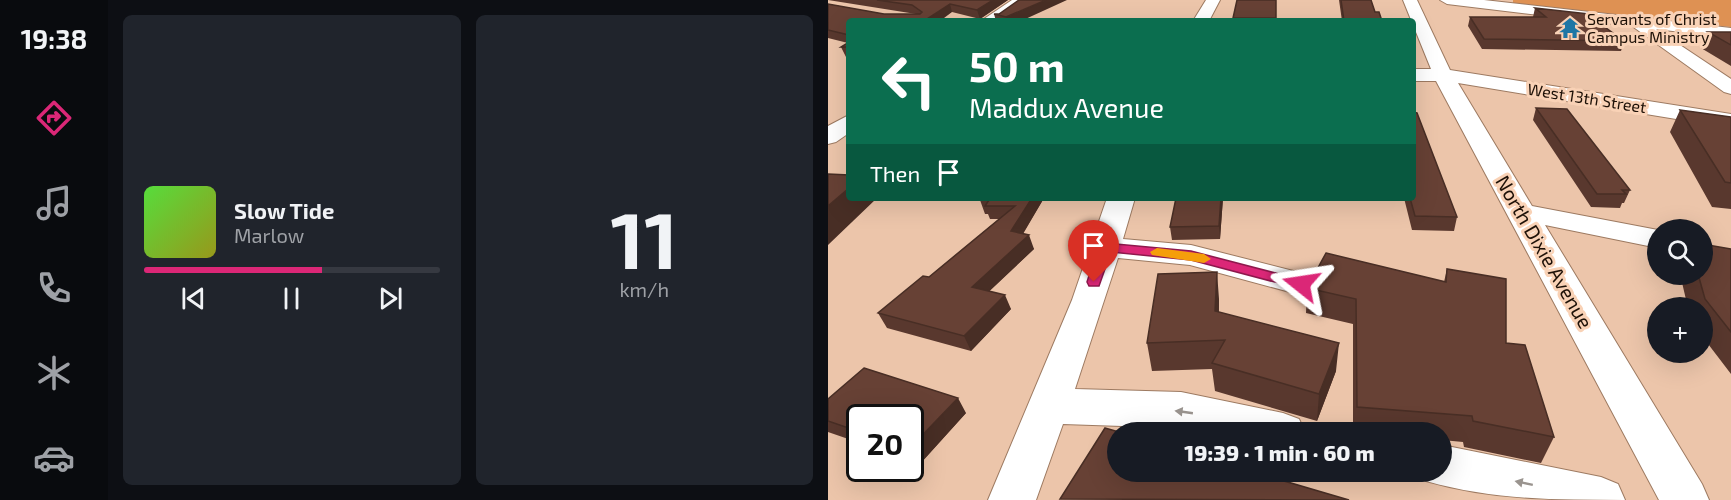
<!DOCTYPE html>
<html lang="en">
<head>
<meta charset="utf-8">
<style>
  body { margin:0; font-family:"Exo 2",sans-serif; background:#20242c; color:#f1f3f6; height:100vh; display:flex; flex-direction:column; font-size:22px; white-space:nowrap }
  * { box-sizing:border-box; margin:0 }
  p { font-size:20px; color:#9ea1a6 }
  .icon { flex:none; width:33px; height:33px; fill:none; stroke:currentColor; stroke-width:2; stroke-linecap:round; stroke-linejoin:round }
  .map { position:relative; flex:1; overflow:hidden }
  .details { display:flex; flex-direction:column; gap:15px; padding:15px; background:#0d0f14; width:720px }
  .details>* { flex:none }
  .guide { position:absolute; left:18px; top:18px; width:570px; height:183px; border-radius:6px; box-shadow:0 6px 24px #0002; background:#0b6e4f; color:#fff; overflow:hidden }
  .controls { position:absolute; left:819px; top:219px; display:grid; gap:12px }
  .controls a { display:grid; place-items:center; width:66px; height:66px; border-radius:50%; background:#171b24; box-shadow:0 6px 24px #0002; font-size:30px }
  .speed { position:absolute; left:18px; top:404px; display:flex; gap:12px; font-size:30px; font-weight:700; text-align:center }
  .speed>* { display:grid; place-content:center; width:78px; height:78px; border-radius:50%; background:#171b24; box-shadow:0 6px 24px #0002; line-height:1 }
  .speed .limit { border:3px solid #111; border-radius:9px; background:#fff; color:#111 }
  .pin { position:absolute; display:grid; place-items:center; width:51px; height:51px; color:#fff; margin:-62px -26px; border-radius:50% 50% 50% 0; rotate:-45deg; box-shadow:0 0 6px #0007 }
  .pin .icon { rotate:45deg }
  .me { position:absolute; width:66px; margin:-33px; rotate:285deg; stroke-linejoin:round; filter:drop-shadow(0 0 4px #0008) }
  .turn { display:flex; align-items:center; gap:21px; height:126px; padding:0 24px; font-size:27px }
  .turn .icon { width:78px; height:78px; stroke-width:2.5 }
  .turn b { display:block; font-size:42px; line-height:51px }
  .then { display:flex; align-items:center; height:57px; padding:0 24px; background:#0003; gap:12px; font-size:22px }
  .details .widget { flex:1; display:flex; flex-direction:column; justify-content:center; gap:9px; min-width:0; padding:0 21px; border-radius:9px; background:#20242c }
  .details .dial { align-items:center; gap:0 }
  .dial b { font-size:78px; line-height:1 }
  .song { display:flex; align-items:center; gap:18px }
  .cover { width:72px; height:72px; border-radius:9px; background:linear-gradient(135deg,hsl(110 70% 55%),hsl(60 70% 35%)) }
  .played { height:6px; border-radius:3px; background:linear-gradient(90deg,#db2777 60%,#363941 60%) }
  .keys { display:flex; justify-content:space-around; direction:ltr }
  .details .tiles { flex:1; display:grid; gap:15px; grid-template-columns:repeat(2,1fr) }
  .trip { position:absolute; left:279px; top:422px; width:345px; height:60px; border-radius:30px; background:#171b24; box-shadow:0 6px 24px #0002; font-weight:800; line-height:60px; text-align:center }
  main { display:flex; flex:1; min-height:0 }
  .menu { display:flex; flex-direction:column; width:108px; justify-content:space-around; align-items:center; background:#090b0e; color:#9ea1a6 }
  .menu .icon { width:42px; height:42px }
  .menu .on { color:#db2777 }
  .menu b { font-size:27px; color:#f1f3f6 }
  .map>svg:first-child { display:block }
  .green { fill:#de9153 }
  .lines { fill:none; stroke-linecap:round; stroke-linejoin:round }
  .minor-casing { stroke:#9d7a61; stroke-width:2 }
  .minor { fill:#fff; fill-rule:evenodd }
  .wall { fill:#59382e }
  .shaded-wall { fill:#482e25 }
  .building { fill:#674135; stroke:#482e25; stroke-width:1.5 }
  .oneway { fill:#9a948f }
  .route { fill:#db2777; stroke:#8e194d; stroke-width:1.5 }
  .slow { fill:#f59e0b }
  .labels { text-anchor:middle; stroke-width:6; stroke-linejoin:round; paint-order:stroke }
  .far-poi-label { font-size:16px; fill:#1e1107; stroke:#f9d2b6; text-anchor:start }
  .far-street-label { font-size:16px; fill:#1e1107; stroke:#f9d2b6 }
  .street-label { font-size:20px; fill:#1e1107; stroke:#f9d2b6 }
</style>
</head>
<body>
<main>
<nav class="menu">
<b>19:38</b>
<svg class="icon on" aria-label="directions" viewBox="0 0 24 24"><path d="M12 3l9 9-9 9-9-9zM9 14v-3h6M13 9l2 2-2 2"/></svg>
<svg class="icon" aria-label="music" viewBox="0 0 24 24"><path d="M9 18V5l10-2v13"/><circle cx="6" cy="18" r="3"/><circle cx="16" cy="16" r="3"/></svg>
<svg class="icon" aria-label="phone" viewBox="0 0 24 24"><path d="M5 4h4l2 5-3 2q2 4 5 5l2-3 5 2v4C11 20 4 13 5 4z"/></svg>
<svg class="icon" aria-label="climate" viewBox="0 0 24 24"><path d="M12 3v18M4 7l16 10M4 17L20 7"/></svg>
<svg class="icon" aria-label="car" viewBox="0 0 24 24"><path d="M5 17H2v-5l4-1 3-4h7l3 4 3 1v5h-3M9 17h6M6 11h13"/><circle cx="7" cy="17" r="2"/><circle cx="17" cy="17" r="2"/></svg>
</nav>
<section class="details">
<div class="tiles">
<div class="widget">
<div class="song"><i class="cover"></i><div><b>Slow Tide</b><p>Marlow</p></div></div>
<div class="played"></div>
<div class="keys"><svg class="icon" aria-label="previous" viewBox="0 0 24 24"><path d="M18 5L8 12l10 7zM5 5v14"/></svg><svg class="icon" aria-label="pause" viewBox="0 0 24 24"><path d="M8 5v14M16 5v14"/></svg><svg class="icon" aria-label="next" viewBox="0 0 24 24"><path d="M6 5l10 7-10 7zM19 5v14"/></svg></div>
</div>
<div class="widget dial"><b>11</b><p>km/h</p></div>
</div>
</section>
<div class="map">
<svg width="903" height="500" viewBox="0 0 903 500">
  <rect width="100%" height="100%" fill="#ecc5aa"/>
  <!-- green -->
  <path class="green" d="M685,0H903V27L685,3Z"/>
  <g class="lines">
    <defs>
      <path id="minor" d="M184,0H201L172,21H153Z
        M378,0H392L381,21H365Z
        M575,0H589L622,70L903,114V128L630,83L704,206L830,230V248L717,225L874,484L881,500H831L608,81H585V69H603Z
        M612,0H656L903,28V38L828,29L903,79V94L896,92L804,26L619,4Z
        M21,115V133L8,142L0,144V126Z
        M279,198H307L295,239L363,245L485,276L490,284L485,292L473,295L362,265L290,258L247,389L353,392L455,413L471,419L477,432H372L353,428L235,424L208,500H160L244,300Z
        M614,445L773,477L790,484L797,500C728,500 664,500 598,481L593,471H614Z"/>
    </defs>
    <!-- minor casing -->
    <use href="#minor" class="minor-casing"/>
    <!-- minor -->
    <use href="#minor" class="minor"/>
  </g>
  <!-- wall -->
  <path class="wall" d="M0,0H180L152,19L124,12L21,21V57H18L13,47L20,43L0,38V4L56,14H88Z
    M448,0V21H406L405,18Z
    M511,0H543L547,12L554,21H514Z
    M707,8L777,25L776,27L796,41L793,51L654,49L640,26L642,17H705Z
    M166,14H171L193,21H168Z
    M880,32H903V66L873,48Z
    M708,108L802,190L796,203H794L792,208L763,207L705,120Z
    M852,110L903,117V209L884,207L842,132Z
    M216,198L195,234L206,249L161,291L183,309L143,351L59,328L50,313L101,277L171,219H162L160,214H157L152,200Z
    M395,198L392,239L344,240L342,227Z
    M576,198H585L629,217L626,231L584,230Z
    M903,249V374L874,336V308H860L852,274H874Z
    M619,269L678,343L726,437L713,463L636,447L635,442L614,440V432H525V324L478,313L479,288L616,282Z
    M391,299V312L508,371L489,421L387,391L384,369L324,371L319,343Z
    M0,399L138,413L91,465L82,462V417H32V443L0,432Z"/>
  <!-- shaded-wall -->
  <path class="shaded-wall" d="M165,0H180L152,19L149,10Z
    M218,0H239L193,21H180L178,17Z
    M122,4L124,12L112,21H96Z
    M21,188V198H47L48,199L0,245V206Z
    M204,198H216L188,245L183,231Z
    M393,198H395L392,239L391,226Z
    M201,235L206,249L150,302L144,287Z
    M389,272L391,299L390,339L387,311Z
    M177,295L183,309L143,351L136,336Z
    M511,343L508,371L489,421L491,394Z
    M130,398L138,413L91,465L82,452V448Z"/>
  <!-- building -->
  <path class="building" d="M49,0H165L149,10L122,4L96,21H21V35L0,30V4L56,14H92L94,12L84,5Z
    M191,0H218L178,17L166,14H171Z
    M409,0H448V18H405Z
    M513,0H543L547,12H551L554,21H516Z
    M707,8L761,14L777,25H774L796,41L656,39L642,17H718Z
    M880,32H903V45Z
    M21,42V47H13Z
    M708,108L739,109L802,190H794L798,194H769Z
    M852,110L903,117V183L897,182Z
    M585,112L589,113L629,217L587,216L582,198H585Z
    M0,174L21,175V188L0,206Z
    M154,198H204L183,231L201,235L144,287L177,295L136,336L50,313L95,276L101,277L187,206H157L161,200H152Z
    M348,198H393L391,226L342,227Z
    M874,244L903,249V332L877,299L870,274H874Z
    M498,253L618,282L619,269L678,279V343L697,345L726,437L645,421L644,416L529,407L528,299L479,288Z
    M389,272L387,311L511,343L491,394L384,363L397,340L319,343L330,274Z
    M36,368L130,398L82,448V417H32V432L0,421V399Z
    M277,428L291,432H290V471H422L521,500L232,499Z"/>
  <!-- one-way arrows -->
  <defs><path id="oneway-solid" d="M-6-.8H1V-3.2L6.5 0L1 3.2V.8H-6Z" transform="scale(1.5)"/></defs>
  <g class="oneway">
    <use href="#oneway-solid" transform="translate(356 412) rotate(-172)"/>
    <use href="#oneway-solid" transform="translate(696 483) rotate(-168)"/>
  </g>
  <!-- route -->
  <path class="route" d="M277,243L363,251L478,281L480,284L473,289L363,260L283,252L271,286H261L259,282L270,247Z"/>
  <!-- slow -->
  <path class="slow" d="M329,248L376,254L383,259L376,263L324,255L322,252Z"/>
  <!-- icons -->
  <defs>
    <symbol id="temple-bare" viewBox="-9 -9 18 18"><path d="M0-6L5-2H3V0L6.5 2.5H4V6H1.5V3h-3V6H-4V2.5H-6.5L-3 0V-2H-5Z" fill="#1e76a5" stroke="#f9d2b6" stroke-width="2.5" paint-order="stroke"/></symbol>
  </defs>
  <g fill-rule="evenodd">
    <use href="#temple-bare" x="727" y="13" width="30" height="30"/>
  </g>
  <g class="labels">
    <!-- far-poi labels -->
    <g class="far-poi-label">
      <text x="759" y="25">Servants of Christ<tspan x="759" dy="18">Campus Ministry</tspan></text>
    </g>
    <!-- far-street labels -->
    <g class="far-street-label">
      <text transform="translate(759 98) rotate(9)" y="6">West 13th Street</text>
    </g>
    <!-- street labels -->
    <g class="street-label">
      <text transform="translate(716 252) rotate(60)" y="7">North Dixie Avenue</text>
    </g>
  </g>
</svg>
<div class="controls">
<a><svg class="icon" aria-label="search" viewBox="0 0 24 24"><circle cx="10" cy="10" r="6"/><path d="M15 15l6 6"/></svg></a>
<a>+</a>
</div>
<div class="speed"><div class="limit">20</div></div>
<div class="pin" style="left:266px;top:282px;background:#d93025"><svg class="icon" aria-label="arrive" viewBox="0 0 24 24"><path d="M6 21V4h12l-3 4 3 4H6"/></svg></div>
<svg class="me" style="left:473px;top:284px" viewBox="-20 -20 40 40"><path d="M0-17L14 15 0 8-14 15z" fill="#db2777" stroke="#fff" stroke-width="4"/></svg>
<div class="trip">19:39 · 1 min · 60 m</div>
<div class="guide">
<div class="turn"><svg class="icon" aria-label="left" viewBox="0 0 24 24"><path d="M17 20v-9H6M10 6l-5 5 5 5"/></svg><div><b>50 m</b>Maddux Avenue</div></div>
<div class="then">Then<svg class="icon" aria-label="arrive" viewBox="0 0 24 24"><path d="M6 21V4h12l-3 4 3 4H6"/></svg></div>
</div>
</div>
</main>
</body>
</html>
